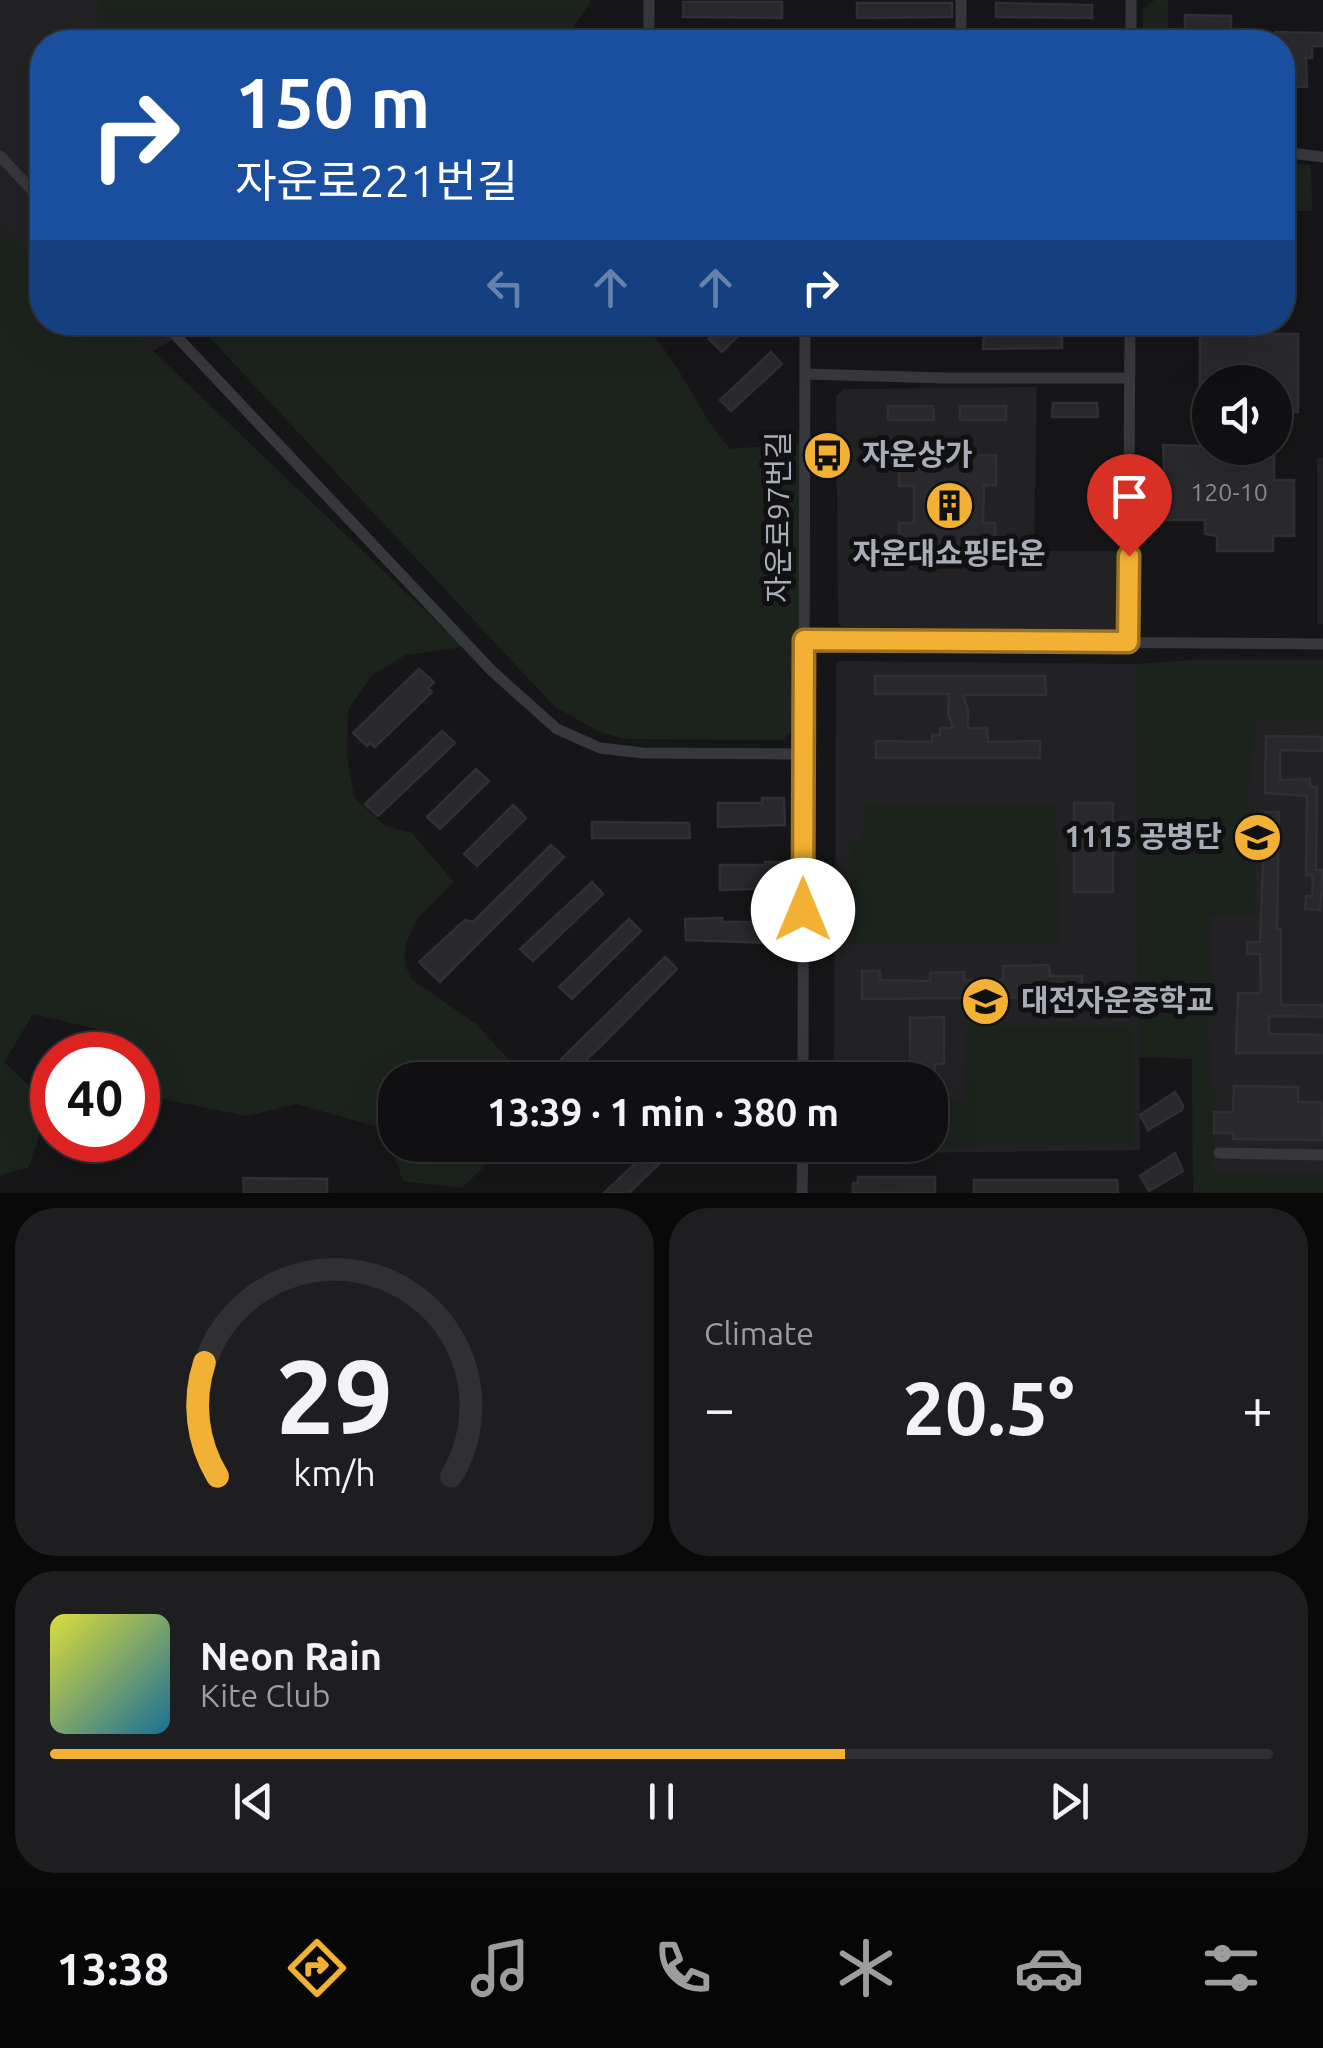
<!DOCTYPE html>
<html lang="en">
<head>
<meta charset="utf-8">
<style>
  body { margin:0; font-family:Ubuntu,"Noto Sans KR",sans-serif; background:#1e1e20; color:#f1f3f6; height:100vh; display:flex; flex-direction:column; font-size:38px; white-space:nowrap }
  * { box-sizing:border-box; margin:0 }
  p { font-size:32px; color:#9c9d9f }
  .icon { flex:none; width:55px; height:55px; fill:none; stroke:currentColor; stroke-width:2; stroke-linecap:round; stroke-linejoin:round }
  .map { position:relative; height:1193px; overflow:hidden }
  .side { display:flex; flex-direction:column; gap:15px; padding:15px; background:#09090a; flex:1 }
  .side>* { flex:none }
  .guide { position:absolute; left:30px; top:30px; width:1265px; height:305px; border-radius:40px; box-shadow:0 10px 40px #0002,0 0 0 2px #303032; background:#1a4fa0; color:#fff; overflow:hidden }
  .buttons { position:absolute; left:1192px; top:365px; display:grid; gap:20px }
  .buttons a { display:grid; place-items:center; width:100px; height:100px; border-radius:50%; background:#101012; box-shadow:0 10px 40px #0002,0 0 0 2px #303032; font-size:50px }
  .speed { position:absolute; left:30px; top:1032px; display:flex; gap:20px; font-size:50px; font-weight:700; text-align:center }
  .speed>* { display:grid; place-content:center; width:130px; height:130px; border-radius:50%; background:#101012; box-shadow:0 10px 40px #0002,0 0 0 2px #303032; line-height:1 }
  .speed .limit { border:15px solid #d22; background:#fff; color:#111 }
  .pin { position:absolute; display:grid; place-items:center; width:85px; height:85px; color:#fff; margin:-102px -42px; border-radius:50% 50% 50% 0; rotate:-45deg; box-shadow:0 0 10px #0007 }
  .pin .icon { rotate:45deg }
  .me { position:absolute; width:110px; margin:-55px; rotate:0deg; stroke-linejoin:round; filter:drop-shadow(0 0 8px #0008) }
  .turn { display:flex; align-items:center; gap:35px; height:210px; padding:0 40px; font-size:45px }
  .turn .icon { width:130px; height:130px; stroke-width:2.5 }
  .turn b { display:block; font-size:70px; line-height:85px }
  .lanes { display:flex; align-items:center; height:95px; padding:0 40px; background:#0003; justify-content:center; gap:50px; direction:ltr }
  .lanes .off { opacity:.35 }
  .big { font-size:75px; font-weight:600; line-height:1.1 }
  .side .card { flex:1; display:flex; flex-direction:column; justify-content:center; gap:15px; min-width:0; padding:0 35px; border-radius:40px; background:#1e1e20 }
  .side .dial { align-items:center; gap:0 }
  .dial svg { height:260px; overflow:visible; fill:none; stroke:#303032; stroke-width:7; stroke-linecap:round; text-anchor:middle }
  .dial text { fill:#f1f3f6; stroke:none }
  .song { display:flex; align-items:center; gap:30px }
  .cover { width:120px; height:120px; border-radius:15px; background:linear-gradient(135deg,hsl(60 70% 55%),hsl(200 70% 35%)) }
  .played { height:10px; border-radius:5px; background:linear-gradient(90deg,#f2b134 65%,#303032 65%) }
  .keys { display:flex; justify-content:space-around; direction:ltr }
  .heat { display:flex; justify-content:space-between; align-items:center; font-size:55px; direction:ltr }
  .side .tiles { flex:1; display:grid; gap:15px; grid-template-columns:1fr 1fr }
  .card:last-child { grid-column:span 2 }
  .trip { position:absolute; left:378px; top:1062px; width:570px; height:100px; border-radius:40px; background:#101012; box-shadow:0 10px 40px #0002,0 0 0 2px #303032; font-weight:600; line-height:100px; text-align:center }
  .dock { display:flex; height:160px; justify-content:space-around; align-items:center; background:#060607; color:#9c9d9f }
  .dock .icon { width:70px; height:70px }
  .dock .on { color:#f2b134 }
  .dock b { font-size:45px; color:#f1f3f6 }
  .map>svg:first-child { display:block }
  .built { fill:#222225 }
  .green { fill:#1c231d }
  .building { fill:#29292c; stroke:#303034; stroke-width:2.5 }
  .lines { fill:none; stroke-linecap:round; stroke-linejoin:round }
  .minor { stroke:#37383d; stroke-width:11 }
  .route-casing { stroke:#9d7322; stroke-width:25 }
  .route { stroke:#f2b134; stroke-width:18 }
  .labels { text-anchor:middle; stroke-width:10; stroke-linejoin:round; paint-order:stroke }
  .number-label { font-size:25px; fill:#888b94 }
  .poi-label { font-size:30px; font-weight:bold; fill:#a8adb8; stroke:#111113; text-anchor:start }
  .street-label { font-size:30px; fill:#a8adb8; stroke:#111113 }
</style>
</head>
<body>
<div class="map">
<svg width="1323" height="1193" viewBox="0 0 1323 1193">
  <rect width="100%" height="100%" fill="#161618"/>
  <!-- built -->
  <path class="built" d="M0,0H170L182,42H42V322L202,323L74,396L0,348Z
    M1037,387L1034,551H1122L1121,625L1112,631L842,627L838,622L836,396L844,389Z
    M1317,458H1323V624H1317Z
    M1191,660H1323V1193H1193Z
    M840,661L1136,664L1140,1150L834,1154V1145H930V1080H834L836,664Z"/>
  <!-- green -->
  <path class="green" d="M98,0H589L591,2L563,42H97Z
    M1155,0H1168V42H1143V8Z
    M1283,163L1311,165L1312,211H1283Z
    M0,229L42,262V322L124,323L463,647L405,655L371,676L348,710L347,755L354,797L385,826L412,833L454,882L417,919L405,946V964L411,979L476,1024L509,1060L518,1080H395V1139L394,1132L297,1104L247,1116L138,1094V1055H118L106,1031L33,1014L4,1062L50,1105L28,1168L0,1175Z
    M196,323H640C679,356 696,411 730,449L802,443L797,727L782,740L624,739L600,732L555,707Z
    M1191,660V664L1323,665V721H1261L1255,727L1247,803L1255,808L1254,916H1210L1211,969L1218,1010L1209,1011L1210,1086L1217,1087L1212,1172L1323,1174V1193H1193L1192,1059L1139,1057L1136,664Z
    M866,804H1056L1059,944L852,943L850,842L862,841Z
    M966,1026L1134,1027V1144L909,1147L930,1145V1103L965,1100Z
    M395,1145H507L462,1188L403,1181L396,1161Z"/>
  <!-- building -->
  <path class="building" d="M683,2H782V18L683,17Z
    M857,3H952V17L857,18Z
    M996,3L1092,5V18L996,17Z
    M1185,15L1231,16V35H1223V40H1211V42L1190,40V34H1185Z
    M1275,32L1323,33V46H1312V58H1306L1307,87L1282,86V42H1274Z
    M1282,230H1292L1293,288H1282Z
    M727,322H752L722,352L709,339Z
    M969,322H1062V348L983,349L984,335L969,334Z
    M1200,333L1298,334V412H1275V382H1210V412H1200Z
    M771,352L782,364L731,411L720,400Z
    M1053,403H1097L1098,417H1052Z
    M888,406H933L934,420H888Z
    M960,406H1006V420H960Z
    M1163,445L1274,448V480H1294V536H1273V551H1217V536L1205,534V520H1166Z
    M996,455V485H984L983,523H995L996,551H899V523H914V486H899V457Z
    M419,669L434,682L428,688L432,692L375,747L370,743L367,746L353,733Z
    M875,676H1045L1046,695H963L968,711V728H987L988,742L1040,741V758H876V741L932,742V735H940V728H953L948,713L949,694H875Z
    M442,731L455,743L378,816L365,804Z
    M1266,736L1323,737V751L1280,750V780L1310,779V787H1317L1316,870H1323L1320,910L1305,909L1306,896H1312L1313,875H1306L1307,796L1265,793Z
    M476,769L489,781L440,829L427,817Z
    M762,798H784L785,825L718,827V803H762Z
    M1074,803H1113V892H1074Z
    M513,805L526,818L477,866L464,854Z
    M1265,812H1279L1277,929H1281V1005H1323V1017L1269,1016V1034L1323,1035V1053H1236L1238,993H1261L1260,954H1247V942H1260Z
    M592,822L689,823L690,838H592Z
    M551,845L564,857L440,982L419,962L465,920L473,922Z
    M765,862H786V888L720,890V865H765Z
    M592,882L603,894L533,961L520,949Z
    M722,918V922H774V943L686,940L685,919Z
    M629,919L641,931L572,999L559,987Z
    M665,957L677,969L602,1045L564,1080H540Z
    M1049,965L1050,976H1082V997L862,999V971H880V980L930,981V973L964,972V980H1003V966Z
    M944,1017V1064H935V1077L900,1080L910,1072V1018Z
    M700,1065H760V1080H681L680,1073L700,1071Z
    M1234,1086L1298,1087V1102H1321L1323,1140L1233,1139V1133H1214V1112H1233Z
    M1175,1092L1183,1105L1182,1110L1148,1130L1140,1115Z
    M648,1151L659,1164L629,1193H604Z
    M1175,1153L1183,1171L1149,1191L1140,1176Z
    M858,1177H935V1193H853V1183H858Z
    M243,1178L327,1179V1193H244Z
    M974,1180H1117L1118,1193H974Z"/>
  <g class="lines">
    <!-- minor -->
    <path class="minor" d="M649,42V0
      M961,42V0
      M1131,42V0
      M1282,152L1323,157
      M0,156L42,201
      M163,322L492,671L557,729L600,748L643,753L804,754
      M805,374L945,378H1129
      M804,640L1323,644
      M1128,643L1130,322
      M803,1080L805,322
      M1219,1153L1323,1155
      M802,1193L803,1145"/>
  </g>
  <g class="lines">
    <defs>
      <path id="route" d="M803,910L804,640L1128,642L1129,556"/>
    </defs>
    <!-- route casing -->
    <use href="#route" class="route-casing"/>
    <!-- route -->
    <use href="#route" class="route"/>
  </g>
  <!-- icons -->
  <defs>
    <symbol id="bus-disc" viewBox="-11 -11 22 22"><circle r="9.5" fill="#f2b134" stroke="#111113"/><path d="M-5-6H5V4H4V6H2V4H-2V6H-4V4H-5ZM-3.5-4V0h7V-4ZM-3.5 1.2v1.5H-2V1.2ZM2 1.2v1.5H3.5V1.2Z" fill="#111"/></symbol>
    <symbol id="building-disc" viewBox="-11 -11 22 22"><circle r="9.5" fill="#f2b134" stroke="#111113"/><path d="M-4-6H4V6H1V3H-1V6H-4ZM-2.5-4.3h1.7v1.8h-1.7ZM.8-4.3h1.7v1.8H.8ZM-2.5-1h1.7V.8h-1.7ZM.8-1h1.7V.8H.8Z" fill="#111"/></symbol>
    <symbol id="university-disc" viewBox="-11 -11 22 22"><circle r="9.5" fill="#f2b134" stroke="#111113"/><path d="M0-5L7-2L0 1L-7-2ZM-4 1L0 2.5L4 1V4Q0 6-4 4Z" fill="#111"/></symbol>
    <symbol id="school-disc" viewBox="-11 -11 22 22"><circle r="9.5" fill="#f2b134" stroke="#111113"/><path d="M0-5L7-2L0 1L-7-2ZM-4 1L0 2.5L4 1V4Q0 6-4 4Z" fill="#111"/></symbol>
  </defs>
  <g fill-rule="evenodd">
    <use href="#bus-disc" x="800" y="428" width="55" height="55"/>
    <use href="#building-disc" x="922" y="478" width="55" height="55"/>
    <use href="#university-disc" x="1230" y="810" width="55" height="55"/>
    <use href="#school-disc" x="958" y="974" width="55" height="55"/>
  </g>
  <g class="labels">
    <!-- number labels -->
    <g class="number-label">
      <text x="1229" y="501">120-10</text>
    </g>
    <!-- poi labels -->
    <g class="poi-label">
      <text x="862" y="465">자운상가</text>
      <text x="949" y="564" text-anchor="middle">자운대쇼핑타운</text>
      <text x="1222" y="847" text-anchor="end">1115 공병단</text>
      <text x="1021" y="1011">대전자운중학교</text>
    </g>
    <!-- street labels -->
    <g class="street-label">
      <text transform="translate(779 517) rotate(-90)" y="10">자운로97번길</text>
    </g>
  </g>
</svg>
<div class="buttons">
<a><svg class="icon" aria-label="sound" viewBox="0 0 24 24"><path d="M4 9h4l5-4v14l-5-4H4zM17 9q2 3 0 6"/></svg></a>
</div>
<div class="speed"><div class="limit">40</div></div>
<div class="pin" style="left:1129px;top:556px;background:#d93025"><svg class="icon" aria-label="arrive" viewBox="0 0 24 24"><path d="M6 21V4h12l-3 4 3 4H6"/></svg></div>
<svg class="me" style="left:803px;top:910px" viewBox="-20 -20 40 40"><circle r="19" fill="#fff"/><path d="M0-13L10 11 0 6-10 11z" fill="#f2b134"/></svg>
<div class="trip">13:39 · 1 min · 380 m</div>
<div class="guide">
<div class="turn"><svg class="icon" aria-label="right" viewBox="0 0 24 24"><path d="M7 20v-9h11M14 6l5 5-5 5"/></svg><div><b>150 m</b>자운로221번길</div></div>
<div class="lanes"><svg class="icon off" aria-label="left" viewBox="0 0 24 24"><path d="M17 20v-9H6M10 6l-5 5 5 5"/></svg><svg class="icon off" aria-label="ahead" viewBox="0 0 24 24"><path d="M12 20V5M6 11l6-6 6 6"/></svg><svg class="icon off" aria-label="ahead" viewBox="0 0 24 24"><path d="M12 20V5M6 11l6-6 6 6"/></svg><svg class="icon" aria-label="right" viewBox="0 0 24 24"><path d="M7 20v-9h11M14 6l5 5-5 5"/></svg></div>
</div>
</div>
<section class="side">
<div class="tiles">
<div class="card dial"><svg viewBox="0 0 100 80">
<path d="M14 69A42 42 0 1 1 86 69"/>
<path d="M14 69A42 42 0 0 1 10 34" stroke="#f2b134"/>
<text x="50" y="56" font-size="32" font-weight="700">29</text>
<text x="50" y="72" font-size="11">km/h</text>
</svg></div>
<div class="card"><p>Climate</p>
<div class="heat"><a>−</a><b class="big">20.5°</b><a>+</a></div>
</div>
<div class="card">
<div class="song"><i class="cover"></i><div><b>Neon Rain</b><p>Kite Club</p></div></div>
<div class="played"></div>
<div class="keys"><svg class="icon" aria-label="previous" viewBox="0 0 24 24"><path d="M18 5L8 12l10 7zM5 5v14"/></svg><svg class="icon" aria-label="pause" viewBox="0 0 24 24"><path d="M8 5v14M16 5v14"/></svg><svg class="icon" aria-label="next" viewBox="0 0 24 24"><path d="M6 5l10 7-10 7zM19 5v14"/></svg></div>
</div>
</div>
</section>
<nav class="dock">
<b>13:38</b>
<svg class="icon on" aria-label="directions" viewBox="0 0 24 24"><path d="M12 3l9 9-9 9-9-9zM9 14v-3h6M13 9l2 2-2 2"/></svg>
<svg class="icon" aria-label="music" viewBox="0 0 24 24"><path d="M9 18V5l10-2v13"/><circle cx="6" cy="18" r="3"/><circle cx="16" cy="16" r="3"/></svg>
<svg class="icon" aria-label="phone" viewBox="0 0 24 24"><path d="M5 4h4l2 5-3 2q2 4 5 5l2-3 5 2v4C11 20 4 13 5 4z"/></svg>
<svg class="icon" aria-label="climate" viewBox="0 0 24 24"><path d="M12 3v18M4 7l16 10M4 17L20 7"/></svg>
<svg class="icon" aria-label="car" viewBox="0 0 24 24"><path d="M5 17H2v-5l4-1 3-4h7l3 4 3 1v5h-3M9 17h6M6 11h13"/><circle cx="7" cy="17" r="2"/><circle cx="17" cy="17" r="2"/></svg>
<svg class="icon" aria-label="filters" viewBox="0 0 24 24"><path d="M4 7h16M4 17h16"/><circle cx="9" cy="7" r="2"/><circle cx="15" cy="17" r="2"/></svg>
</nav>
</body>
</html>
